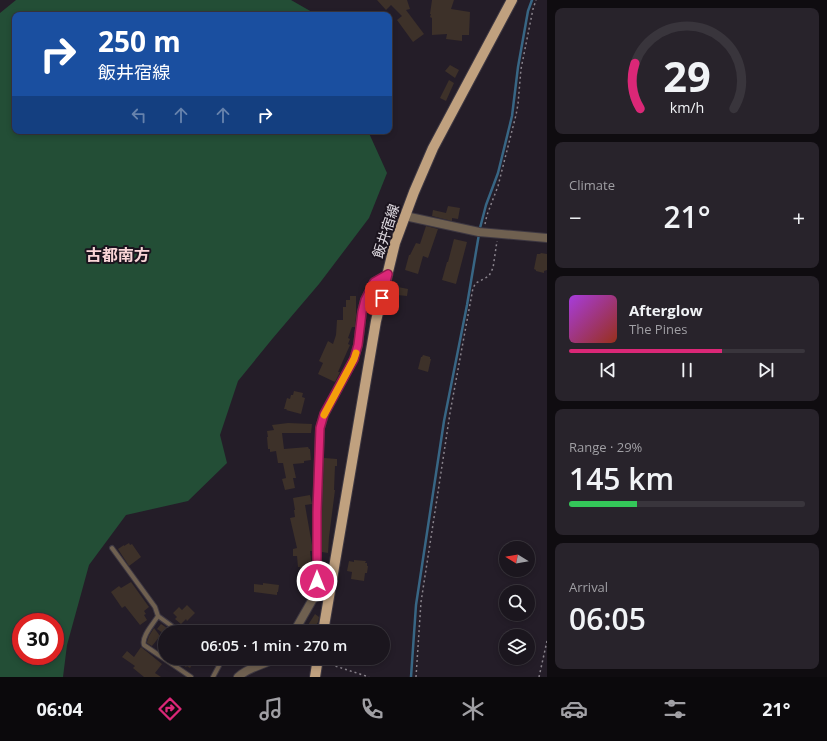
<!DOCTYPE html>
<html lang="en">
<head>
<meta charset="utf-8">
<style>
  body { margin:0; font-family:"Open Sans","Noto Sans JP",sans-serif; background:#28232b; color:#f1f3f6; height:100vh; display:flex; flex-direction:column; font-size:15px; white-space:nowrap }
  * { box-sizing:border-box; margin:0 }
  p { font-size:13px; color:#a09fa4 }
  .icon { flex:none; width:22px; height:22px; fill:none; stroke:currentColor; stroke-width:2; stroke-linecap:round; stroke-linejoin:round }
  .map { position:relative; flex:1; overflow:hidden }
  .panel { display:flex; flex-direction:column; gap:8px; padding:8px; background:#0f0c10; width:280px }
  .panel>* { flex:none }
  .top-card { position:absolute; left:12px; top:12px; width:380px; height:122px; border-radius:8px; box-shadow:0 2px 6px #0003,0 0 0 1px #39353c; background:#1a4fa0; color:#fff; overflow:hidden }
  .needle { width:26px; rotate:281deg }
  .buttons { position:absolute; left:499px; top:541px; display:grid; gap:8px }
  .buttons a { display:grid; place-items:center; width:36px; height:36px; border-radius:50%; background:#1b161e; box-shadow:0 2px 6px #0003,0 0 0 1px #39353c; font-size:20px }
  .speed { position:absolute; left:12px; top:613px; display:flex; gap:8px; font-size:20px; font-weight:700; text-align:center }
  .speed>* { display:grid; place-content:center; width:52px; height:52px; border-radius:50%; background:#1b161e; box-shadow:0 2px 6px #0003,0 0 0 1px #39353c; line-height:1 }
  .speed .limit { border:6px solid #d22; background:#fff; color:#111 }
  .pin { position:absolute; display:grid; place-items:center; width:34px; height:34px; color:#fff; margin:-17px; border-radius:8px; box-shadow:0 2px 6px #0006 }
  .me { position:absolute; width:44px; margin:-22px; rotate:0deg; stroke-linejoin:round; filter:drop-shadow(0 0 3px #0008) }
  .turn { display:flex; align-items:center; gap:14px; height:84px; padding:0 20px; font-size:18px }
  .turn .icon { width:52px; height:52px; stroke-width:2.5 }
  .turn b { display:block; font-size:28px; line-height:34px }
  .lanes { display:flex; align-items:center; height:38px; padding:0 20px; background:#0003; justify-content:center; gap:20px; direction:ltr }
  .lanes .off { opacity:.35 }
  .big { font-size:30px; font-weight:600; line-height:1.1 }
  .panel .widget { flex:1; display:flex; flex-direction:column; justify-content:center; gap:6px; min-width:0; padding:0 14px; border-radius:8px; background:#28232b }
  .panel .dial { align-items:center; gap:0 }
  .dial svg { height:104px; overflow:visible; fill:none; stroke:#39353c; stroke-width:7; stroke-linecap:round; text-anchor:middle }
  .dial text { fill:#f1f3f6; stroke:none }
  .song { display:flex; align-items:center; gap:12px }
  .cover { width:48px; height:48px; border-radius:6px; background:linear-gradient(135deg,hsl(280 70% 55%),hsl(10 70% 35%)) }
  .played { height:4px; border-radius:2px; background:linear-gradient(90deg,#db2777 65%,#39353c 65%) }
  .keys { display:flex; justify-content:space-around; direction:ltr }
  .heat { display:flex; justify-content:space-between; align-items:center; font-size:22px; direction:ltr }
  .charge { height:6px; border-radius:3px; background:linear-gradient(90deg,#34c759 29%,#39353c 0) }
  .trip { position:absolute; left:158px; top:625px; width:232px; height:40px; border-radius:20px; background:#1b161e; box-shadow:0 2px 6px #0003,0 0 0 1px #39353c; font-weight:600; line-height:40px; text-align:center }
  .tabs { display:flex; height:64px; justify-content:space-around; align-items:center; background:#0b090c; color:#a09fa4 }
  .tabs .icon { width:28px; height:28px }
  .tabs .on { color:#db2777 }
  .tabs b { font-size:18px; color:#f1f3f6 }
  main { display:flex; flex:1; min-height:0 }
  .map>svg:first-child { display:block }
  .green { fill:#234e36; fill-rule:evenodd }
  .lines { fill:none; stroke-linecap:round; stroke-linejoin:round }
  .stream { stroke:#386684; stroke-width:2.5 }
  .building { fill:#3d3129 }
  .lane-casing { stroke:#3e3842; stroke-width:6 }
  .street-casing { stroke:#3e3842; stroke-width:10 }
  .primary-casing { stroke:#3e3842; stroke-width:12 }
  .path { stroke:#8a848d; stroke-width:1.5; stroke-dasharray:2 3; stroke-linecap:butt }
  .lane { stroke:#6f6050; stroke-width:4 }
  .street { stroke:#6f6050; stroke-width:8 }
  .primary { stroke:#c0a17f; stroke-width:10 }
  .route-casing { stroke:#8e194d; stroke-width:10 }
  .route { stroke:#db2777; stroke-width:7 }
  .slow { stroke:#f59e0b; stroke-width:7 }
  .labels { text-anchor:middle; stroke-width:4; stroke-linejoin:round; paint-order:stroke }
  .street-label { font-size:14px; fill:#e0dbe2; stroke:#1b141e }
  .quarter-label { font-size:16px; font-weight:bold; fill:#f9d5d7; stroke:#1b141e }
</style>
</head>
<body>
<main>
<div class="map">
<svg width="547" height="677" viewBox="0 0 547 677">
  <rect width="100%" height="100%" fill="#241d28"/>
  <!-- green -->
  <path class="green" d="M16,0H291L312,12L313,15H15V131H368L387,173L369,218L319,284L273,338L238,381L220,435L227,463L188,501L126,515L89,565L67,645L63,677H0V13ZM21,622H55V656H21Z"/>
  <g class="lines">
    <!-- stream -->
    <path class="stream" d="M480,228L486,205L498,173L512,116L518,67L528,11L532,0
      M411,677L416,605L444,421L467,305L479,234"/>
  </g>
  <!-- building -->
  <path class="building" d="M377,0H407L410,9L406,10L424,34L413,42L397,20L402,16L391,5L386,10Z
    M432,0H454L451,9L470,12L469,35H462V41L446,39L447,34L432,35V18L430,17L431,14H430Z
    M450,65L459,70L455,78L445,71Z
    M449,80L454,83L446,101L440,98Z
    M448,206L460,208L458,219L452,218V221L432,216L433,210L446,213Z
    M426,226L438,229L428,258L423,256L418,274L405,270L409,255H410L416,243L420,244Z
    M454,239L467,242L456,284L442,280L447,262H448Z
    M541,253L547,254V270L544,271V273L536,271V270L534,269L537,254H540Z
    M398,287L408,289L407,296L397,295Z
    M350,296H356V316L355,327H352L348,338L350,339L348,344L350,345L338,372H340L335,382L318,374L323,363L319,361L328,341L333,344L336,335L337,320H343V307H346V300H350Z
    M423,355L430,357V359H431L428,372L418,369L421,357H422Z
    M294,391L303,393L302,397L305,398L301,414L286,410L287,409H284L287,398L290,399L291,395H293Z
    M288,423L312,424L311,433H282L284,449L308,447L309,449H310L311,460L304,461V463L293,464L296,478H293L295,488L285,490L282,479L286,478L283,463H278L276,451L270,452V449H268L267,437H268L267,431L274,430L272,425Z
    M324,458L337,459V466H335L334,490H335L329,537L328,553L322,552V511Z
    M310,495L312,504L305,505L312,545V551H310L312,569L300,570V567H298L297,556H293V549L297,548L290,518L295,517L294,510H295L293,498Z
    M129,543L130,545L132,544L141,557L129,566L118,549L124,545V546Z
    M354,560L366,561L365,563H367V566H368L367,573H365L364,581L351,579L352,572L347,571L349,561L354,562Z
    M131,582L149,607L144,611L146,614L144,615L147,620L140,625L125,606L122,608L111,592L119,586L121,588Z
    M263,583L279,585L278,592H277V595L254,592V584L263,585Z
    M187,605L195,613L187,621L186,619L181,624L175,619L177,617L173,613L179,607L182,610Z
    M315,614L319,617L318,622L314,629L308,625Z
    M161,624L167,628L163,633L157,629Z
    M154,628L160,636L152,646L147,643V642L149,636Z
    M141,647L162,664L155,673L161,677H144L133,668L135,666L122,657L127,651L134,657Z
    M173,658H197L190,668L187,666L186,667Z"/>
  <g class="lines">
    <defs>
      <path id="lane" d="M112,548L155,607L158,616
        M180,632L158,616C153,624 141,637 144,645L191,677
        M213,677L221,662L216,658"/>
      <path id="street" d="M405,216L479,232L547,238
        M294,632L314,597L317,581V511L320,428L324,415L354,359L358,345L362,312L365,300L374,282L388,274
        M238,677C248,667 264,665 276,658"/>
      <path id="primary" d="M323,632L376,321L395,243L414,192L433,148L512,0
        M315,677L318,658"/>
    </defs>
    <!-- lane casing -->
    <use href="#lane" class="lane-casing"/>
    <!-- street casing -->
    <use href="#street" class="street-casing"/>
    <!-- primary casing -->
    <use href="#primary" class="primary-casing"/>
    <!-- path -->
    <path class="path" d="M485,224L487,215L498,186L516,115L518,104L521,69L533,9L536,0
      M326,663L369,677
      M416,677L421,602L442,466L450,413L473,288L476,283L489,276L493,268L497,241
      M539,677L547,641"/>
    <!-- lane -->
    <use href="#lane" class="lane"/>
    <!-- street -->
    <use href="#street" class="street"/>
    <!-- primary -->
    <use href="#primary" class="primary"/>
  </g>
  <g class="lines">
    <defs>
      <path id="route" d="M317,581V512L320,428L324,414L354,359L358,345L362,312L365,300L374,282L388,274L382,298"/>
    </defs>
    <!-- route casing -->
    <use href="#route" class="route-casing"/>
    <!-- route -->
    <use href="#route" class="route"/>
    <!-- slow -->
    <path class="slow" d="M324,415L354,359L356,353"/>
  </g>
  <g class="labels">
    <!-- street labels -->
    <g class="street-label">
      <text transform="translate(386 231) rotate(-72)" y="5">飯井宿線</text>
    </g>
    <!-- quarter labels -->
    <g class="quarter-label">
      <text x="118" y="261">古都南方</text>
    </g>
  </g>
</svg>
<div class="buttons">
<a><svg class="needle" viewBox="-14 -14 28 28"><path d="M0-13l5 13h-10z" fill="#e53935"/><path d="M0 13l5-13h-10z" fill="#a09fa4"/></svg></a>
<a><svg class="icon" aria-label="search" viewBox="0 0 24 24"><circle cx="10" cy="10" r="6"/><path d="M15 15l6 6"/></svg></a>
<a><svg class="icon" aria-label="layers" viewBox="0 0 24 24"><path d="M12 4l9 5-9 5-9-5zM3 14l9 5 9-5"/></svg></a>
</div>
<div class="speed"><div class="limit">30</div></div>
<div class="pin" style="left:382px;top:298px;background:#d93025"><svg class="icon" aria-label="arrive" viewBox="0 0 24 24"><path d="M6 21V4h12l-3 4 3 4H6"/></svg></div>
<svg class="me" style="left:317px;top:581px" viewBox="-20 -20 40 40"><circle r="17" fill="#db2777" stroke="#fff" stroke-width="3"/><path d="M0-11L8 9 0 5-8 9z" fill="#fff"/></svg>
<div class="trip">06:05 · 1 min · 270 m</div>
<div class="top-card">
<div class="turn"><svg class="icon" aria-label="right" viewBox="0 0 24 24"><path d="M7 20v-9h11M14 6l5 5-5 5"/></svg><div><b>250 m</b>飯井宿線</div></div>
<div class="lanes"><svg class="icon off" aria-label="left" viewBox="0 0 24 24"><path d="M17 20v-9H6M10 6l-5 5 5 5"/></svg><svg class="icon off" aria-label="ahead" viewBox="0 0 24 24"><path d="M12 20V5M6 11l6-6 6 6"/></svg><svg class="icon off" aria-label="ahead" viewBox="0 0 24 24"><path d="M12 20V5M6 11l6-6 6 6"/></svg><svg class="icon" aria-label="right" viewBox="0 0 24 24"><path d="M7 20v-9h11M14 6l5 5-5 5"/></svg></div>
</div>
</div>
<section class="panel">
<div class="widget dial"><svg viewBox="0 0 100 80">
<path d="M14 69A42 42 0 1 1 86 69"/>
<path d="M14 69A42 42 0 0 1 10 34" stroke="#db2777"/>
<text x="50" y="56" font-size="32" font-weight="700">29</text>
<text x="50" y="72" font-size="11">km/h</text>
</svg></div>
<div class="widget"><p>Climate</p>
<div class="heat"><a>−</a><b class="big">21°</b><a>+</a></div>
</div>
<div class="widget">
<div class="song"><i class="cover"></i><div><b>Afterglow</b><p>The Pines</p></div></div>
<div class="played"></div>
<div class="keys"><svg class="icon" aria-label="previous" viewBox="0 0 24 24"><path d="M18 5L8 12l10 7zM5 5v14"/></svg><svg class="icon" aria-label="pause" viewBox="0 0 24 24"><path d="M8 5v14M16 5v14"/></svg><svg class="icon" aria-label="next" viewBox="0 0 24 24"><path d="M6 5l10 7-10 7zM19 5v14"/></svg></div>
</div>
<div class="widget"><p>Range · 29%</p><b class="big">145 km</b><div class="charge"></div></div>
<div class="widget"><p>Arrival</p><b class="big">06:05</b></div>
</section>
</main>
<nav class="tabs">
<b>06:04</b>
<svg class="icon on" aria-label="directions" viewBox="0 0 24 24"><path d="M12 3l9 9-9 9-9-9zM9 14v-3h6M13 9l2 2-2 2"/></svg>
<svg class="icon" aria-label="music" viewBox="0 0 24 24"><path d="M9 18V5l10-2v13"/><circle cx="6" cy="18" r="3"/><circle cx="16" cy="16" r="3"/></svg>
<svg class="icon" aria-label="phone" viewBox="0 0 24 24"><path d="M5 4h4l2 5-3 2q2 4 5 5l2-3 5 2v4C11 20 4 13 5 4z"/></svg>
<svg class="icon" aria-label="climate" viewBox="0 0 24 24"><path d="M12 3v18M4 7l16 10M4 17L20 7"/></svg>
<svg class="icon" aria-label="car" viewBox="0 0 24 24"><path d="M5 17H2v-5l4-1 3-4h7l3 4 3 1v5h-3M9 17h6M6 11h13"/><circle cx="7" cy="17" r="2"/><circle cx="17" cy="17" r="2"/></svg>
<svg class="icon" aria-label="filters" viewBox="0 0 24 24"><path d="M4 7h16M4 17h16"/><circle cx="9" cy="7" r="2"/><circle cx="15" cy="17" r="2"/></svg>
<b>21°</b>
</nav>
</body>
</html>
